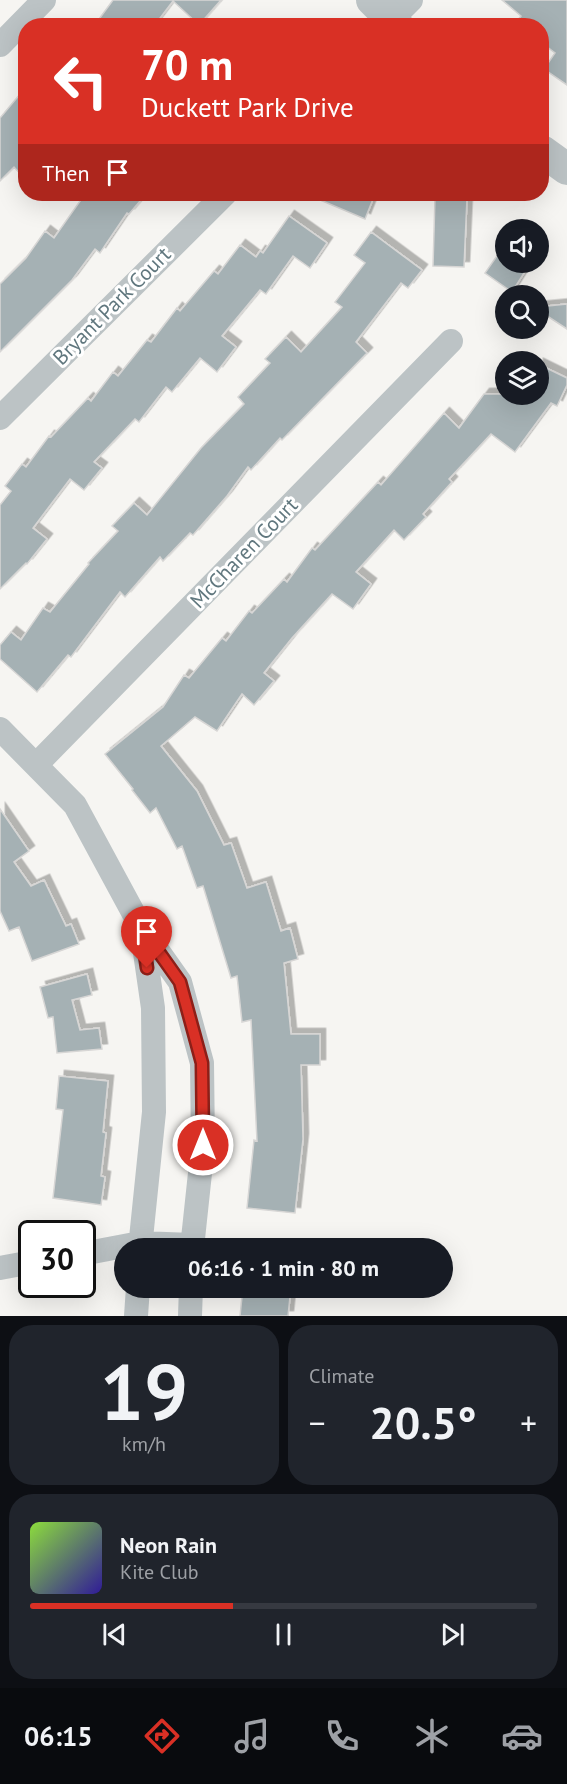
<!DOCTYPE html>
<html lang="en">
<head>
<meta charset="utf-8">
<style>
  body { margin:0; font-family:"PT Sans",sans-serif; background:#20242c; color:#f1f3f6; height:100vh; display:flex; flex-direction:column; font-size:22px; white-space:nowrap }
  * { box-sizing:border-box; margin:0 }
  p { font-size:20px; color:#9ea1a6 }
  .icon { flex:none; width:33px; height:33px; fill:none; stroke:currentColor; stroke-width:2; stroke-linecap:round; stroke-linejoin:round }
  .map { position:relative; height:1316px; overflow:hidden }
  .drawer { display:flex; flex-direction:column; gap:9px; padding:9px; background:#0d0f14; flex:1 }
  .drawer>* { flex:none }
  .banner { position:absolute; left:18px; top:18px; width:531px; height:183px; border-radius:24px; box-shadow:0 6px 24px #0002; background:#d93025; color:#fff; overflow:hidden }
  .tools { position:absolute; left:495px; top:219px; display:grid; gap:12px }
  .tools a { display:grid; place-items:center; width:54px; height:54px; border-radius:50%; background:#171b24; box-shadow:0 6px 24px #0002; font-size:30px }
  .speed { position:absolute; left:18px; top:1220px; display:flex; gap:12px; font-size:30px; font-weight:700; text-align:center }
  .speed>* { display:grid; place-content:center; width:78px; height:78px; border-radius:50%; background:#171b24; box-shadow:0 6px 24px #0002; line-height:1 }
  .speed .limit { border:3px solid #111; border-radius:9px; background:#fff; color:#111 }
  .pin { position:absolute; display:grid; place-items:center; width:51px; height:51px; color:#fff; margin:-62px -26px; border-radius:50% 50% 50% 0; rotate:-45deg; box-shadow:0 0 6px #0007 }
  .pin .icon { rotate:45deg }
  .me { position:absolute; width:66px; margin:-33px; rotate:0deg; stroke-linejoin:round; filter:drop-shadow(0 0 4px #0008) }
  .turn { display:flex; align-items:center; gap:21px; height:126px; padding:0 24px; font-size:27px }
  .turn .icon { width:78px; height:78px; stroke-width:2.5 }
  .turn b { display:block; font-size:42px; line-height:51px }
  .then { display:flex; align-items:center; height:57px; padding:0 24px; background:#0003; gap:12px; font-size:22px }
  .big { font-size:45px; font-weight:600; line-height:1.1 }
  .drawer .card { flex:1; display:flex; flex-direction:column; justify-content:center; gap:9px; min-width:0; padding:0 21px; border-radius:24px; background:#20242c }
  .drawer .dial { align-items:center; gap:0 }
  .dial b { font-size:78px; line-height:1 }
  .song { display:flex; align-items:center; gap:18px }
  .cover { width:72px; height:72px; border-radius:9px; background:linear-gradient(135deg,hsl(90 70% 55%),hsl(250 70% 35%)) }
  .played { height:6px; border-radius:3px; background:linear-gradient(90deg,#d93025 40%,#363941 40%) }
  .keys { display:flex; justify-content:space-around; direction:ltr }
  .heat { display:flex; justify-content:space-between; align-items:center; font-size:33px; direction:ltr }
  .drawer .tiles { flex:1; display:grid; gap:9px; grid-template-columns:1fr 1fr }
  .card:last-child { grid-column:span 2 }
  .trip { position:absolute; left:114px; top:1238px; width:339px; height:60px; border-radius:30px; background:#171b24; box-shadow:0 6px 24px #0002; font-weight:600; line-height:60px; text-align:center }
  .tab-bar { display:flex; height:96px; justify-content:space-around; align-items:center; background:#090b0e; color:#9ea1a6 }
  .tab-bar .icon { width:42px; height:42px }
  .tab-bar .current { color:#d93025 }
  .tab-bar b { font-size:27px; color:#f1f3f6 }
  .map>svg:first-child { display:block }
  .building { fill:#a5b1b4; stroke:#d7d6d5; stroke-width:1.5; filter:url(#shadow) }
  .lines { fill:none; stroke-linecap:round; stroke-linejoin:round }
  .minor { stroke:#bcc3c5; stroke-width:24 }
  .tertiary { stroke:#bcc3c5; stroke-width:32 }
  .route-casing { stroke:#8d1f18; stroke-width:15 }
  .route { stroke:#d93025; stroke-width:10 }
  .labels { text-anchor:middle; stroke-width:6; stroke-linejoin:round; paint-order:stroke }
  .street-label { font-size:21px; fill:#60777e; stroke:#fff }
</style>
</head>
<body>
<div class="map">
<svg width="567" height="1316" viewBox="0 0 567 1316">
  <defs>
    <filter id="shadow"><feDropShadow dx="5.5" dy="-5.5" stdDeviation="0" flood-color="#0004"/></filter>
  </defs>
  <rect width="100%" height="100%" fill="#f6f5f2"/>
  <!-- building -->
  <path class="building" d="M113,0H221L199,25L173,1L154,26H94Z
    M502,0H567V85L544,69L555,53L542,43V26H513L521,16Z
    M26,87V180L14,167L0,181V118Z
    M85,194H146L129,214L127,213L100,253L95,249L72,280L0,352V284L26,258L45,231L54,238Z
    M306,194H375L365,219Z
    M435,197L467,198L464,267L433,266Z
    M289,216L327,243L310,268L293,256L266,294L260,290L222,336L236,347L217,372L200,358L172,392L166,387L139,422L135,419L94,462L102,468L84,490L70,479L33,528L47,539L27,564L26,563L0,589V505L11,491L5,486L22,464L26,467L49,436L51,437L88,398L91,401L113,372L118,376L147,340L151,342L177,308L180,311L214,271L218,274L240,245L256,257L260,251L263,253Z
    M371,232L422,270L408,288L401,283L356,342L367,353L282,440L280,438L251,470L248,467L227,496L193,535L190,533L163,561L160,557L125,597L120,592L71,657L68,655L37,692L0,659V645L11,632L21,640L43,608L50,612L89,564L88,563L118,531L112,526L134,503L147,515L201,448L244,404L238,397L270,363L265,359L286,337L301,352L342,307L335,302L365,263L354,255Z
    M506,243V262H531L512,292L485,273Z
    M567,304V329L538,310V307Z
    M538,364L567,378V385L557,406L551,403L515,452L491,434L449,479L452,482L423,514L426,517L404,540L394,530L356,572L371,584L353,609L332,594L292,638L264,673L274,681L254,705L242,694L217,731L195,717L161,746L197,791L224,845L231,843L247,888L266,882L281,931L290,928L298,959L284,963L291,1034H320V1065H301L303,1139L295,1213L247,1208L254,1140L257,1141L251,1020L242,1022L237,976L231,978L203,886L197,888L182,846L177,849L156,808L150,813L132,790L133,789L105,754L163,707L184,675L189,678L222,638L226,641L249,611L252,613L284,579L287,582L312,548L315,550L378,482L381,485L444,413L459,428L484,394H538Z
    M0,809L29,851L14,862L31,886L44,880L66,926L71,924L79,944L32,961L19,927L9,931L0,911Z
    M87,974L92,995L72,1000L80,1030L99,1028L102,1049L57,1053L53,1017L48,1018L40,987Z
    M59,1076L108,1081L103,1132L106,1133L101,1176L105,1177L101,1205L53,1198L63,1110L56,1109Z
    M243,1287H291L288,1316H240Z"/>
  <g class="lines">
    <!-- minor -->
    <path class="minor" d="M391,20L411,0
      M0,45L44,0
      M0,418L225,194
      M0,729L75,805L141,927L180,982L202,1063L203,1145L192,1248
      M36,765L451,341
      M140,1248L154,1112L153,1008L142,932
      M82,1254L140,1243L192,1245
      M0,1268L32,1262
      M136,1316L138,1287
      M190,1316L191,1287"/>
    <!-- tertiary -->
    <path class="tertiary" d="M372,0L398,26
      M542,151L567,169"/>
  </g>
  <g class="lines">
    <defs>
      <path id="route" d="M147,968L141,927L180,982L202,1063L203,1145"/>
    </defs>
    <!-- route casing -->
    <use href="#route" class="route-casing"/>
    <!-- route -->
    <use href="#route" class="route"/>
  </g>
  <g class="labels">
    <!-- street labels -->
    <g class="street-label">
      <text transform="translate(112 306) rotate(-45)" y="7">Bryant Park Court</text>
      <text transform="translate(244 553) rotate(-46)" y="7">McCharen Court</text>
    </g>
  </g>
</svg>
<div class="tools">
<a><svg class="icon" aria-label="sound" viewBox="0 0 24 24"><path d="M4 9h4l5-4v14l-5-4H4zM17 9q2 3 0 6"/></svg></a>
<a><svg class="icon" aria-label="search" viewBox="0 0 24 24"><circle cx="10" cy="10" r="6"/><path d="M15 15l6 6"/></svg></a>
<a><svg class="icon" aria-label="layers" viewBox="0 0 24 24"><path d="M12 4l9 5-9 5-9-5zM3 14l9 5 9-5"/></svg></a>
</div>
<div class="speed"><div class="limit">30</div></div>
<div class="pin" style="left:147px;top:968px;background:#d93025"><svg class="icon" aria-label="arrive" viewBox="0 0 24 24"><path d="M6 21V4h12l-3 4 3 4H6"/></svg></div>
<svg class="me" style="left:203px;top:1145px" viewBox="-20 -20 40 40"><circle r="17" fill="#d93025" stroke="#fff" stroke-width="3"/><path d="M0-11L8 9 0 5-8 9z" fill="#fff"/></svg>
<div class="trip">06:16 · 1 min · 80 m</div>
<div class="banner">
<div class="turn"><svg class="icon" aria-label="left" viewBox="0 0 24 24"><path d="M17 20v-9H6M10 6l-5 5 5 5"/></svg><div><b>70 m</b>Duckett Park Drive</div></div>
<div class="then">Then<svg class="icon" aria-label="arrive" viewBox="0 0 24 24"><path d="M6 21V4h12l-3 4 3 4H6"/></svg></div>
</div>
</div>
<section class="drawer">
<div class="tiles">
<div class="card dial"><b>19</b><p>km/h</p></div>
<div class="card"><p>Climate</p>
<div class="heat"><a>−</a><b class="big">20.5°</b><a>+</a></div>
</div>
<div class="card">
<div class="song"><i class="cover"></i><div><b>Neon Rain</b><p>Kite Club</p></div></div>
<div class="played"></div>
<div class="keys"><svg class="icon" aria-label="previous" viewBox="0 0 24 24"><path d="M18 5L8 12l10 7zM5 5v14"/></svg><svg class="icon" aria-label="pause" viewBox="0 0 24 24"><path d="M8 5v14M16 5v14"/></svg><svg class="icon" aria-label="next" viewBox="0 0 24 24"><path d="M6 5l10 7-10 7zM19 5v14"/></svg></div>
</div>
</div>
</section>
<nav class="tab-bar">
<b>06:15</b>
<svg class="icon current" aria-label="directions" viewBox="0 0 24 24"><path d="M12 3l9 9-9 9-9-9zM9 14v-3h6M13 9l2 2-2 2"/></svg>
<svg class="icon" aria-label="music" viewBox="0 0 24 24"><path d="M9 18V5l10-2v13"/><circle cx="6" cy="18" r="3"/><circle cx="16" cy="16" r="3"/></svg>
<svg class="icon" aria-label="phone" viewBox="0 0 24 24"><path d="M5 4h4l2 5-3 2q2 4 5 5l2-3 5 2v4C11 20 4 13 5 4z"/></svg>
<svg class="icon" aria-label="climate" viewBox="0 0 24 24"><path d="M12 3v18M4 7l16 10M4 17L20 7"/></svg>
<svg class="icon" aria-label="car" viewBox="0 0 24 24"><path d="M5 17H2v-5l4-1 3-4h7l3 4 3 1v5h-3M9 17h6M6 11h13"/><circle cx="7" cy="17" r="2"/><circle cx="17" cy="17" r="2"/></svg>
</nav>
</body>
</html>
